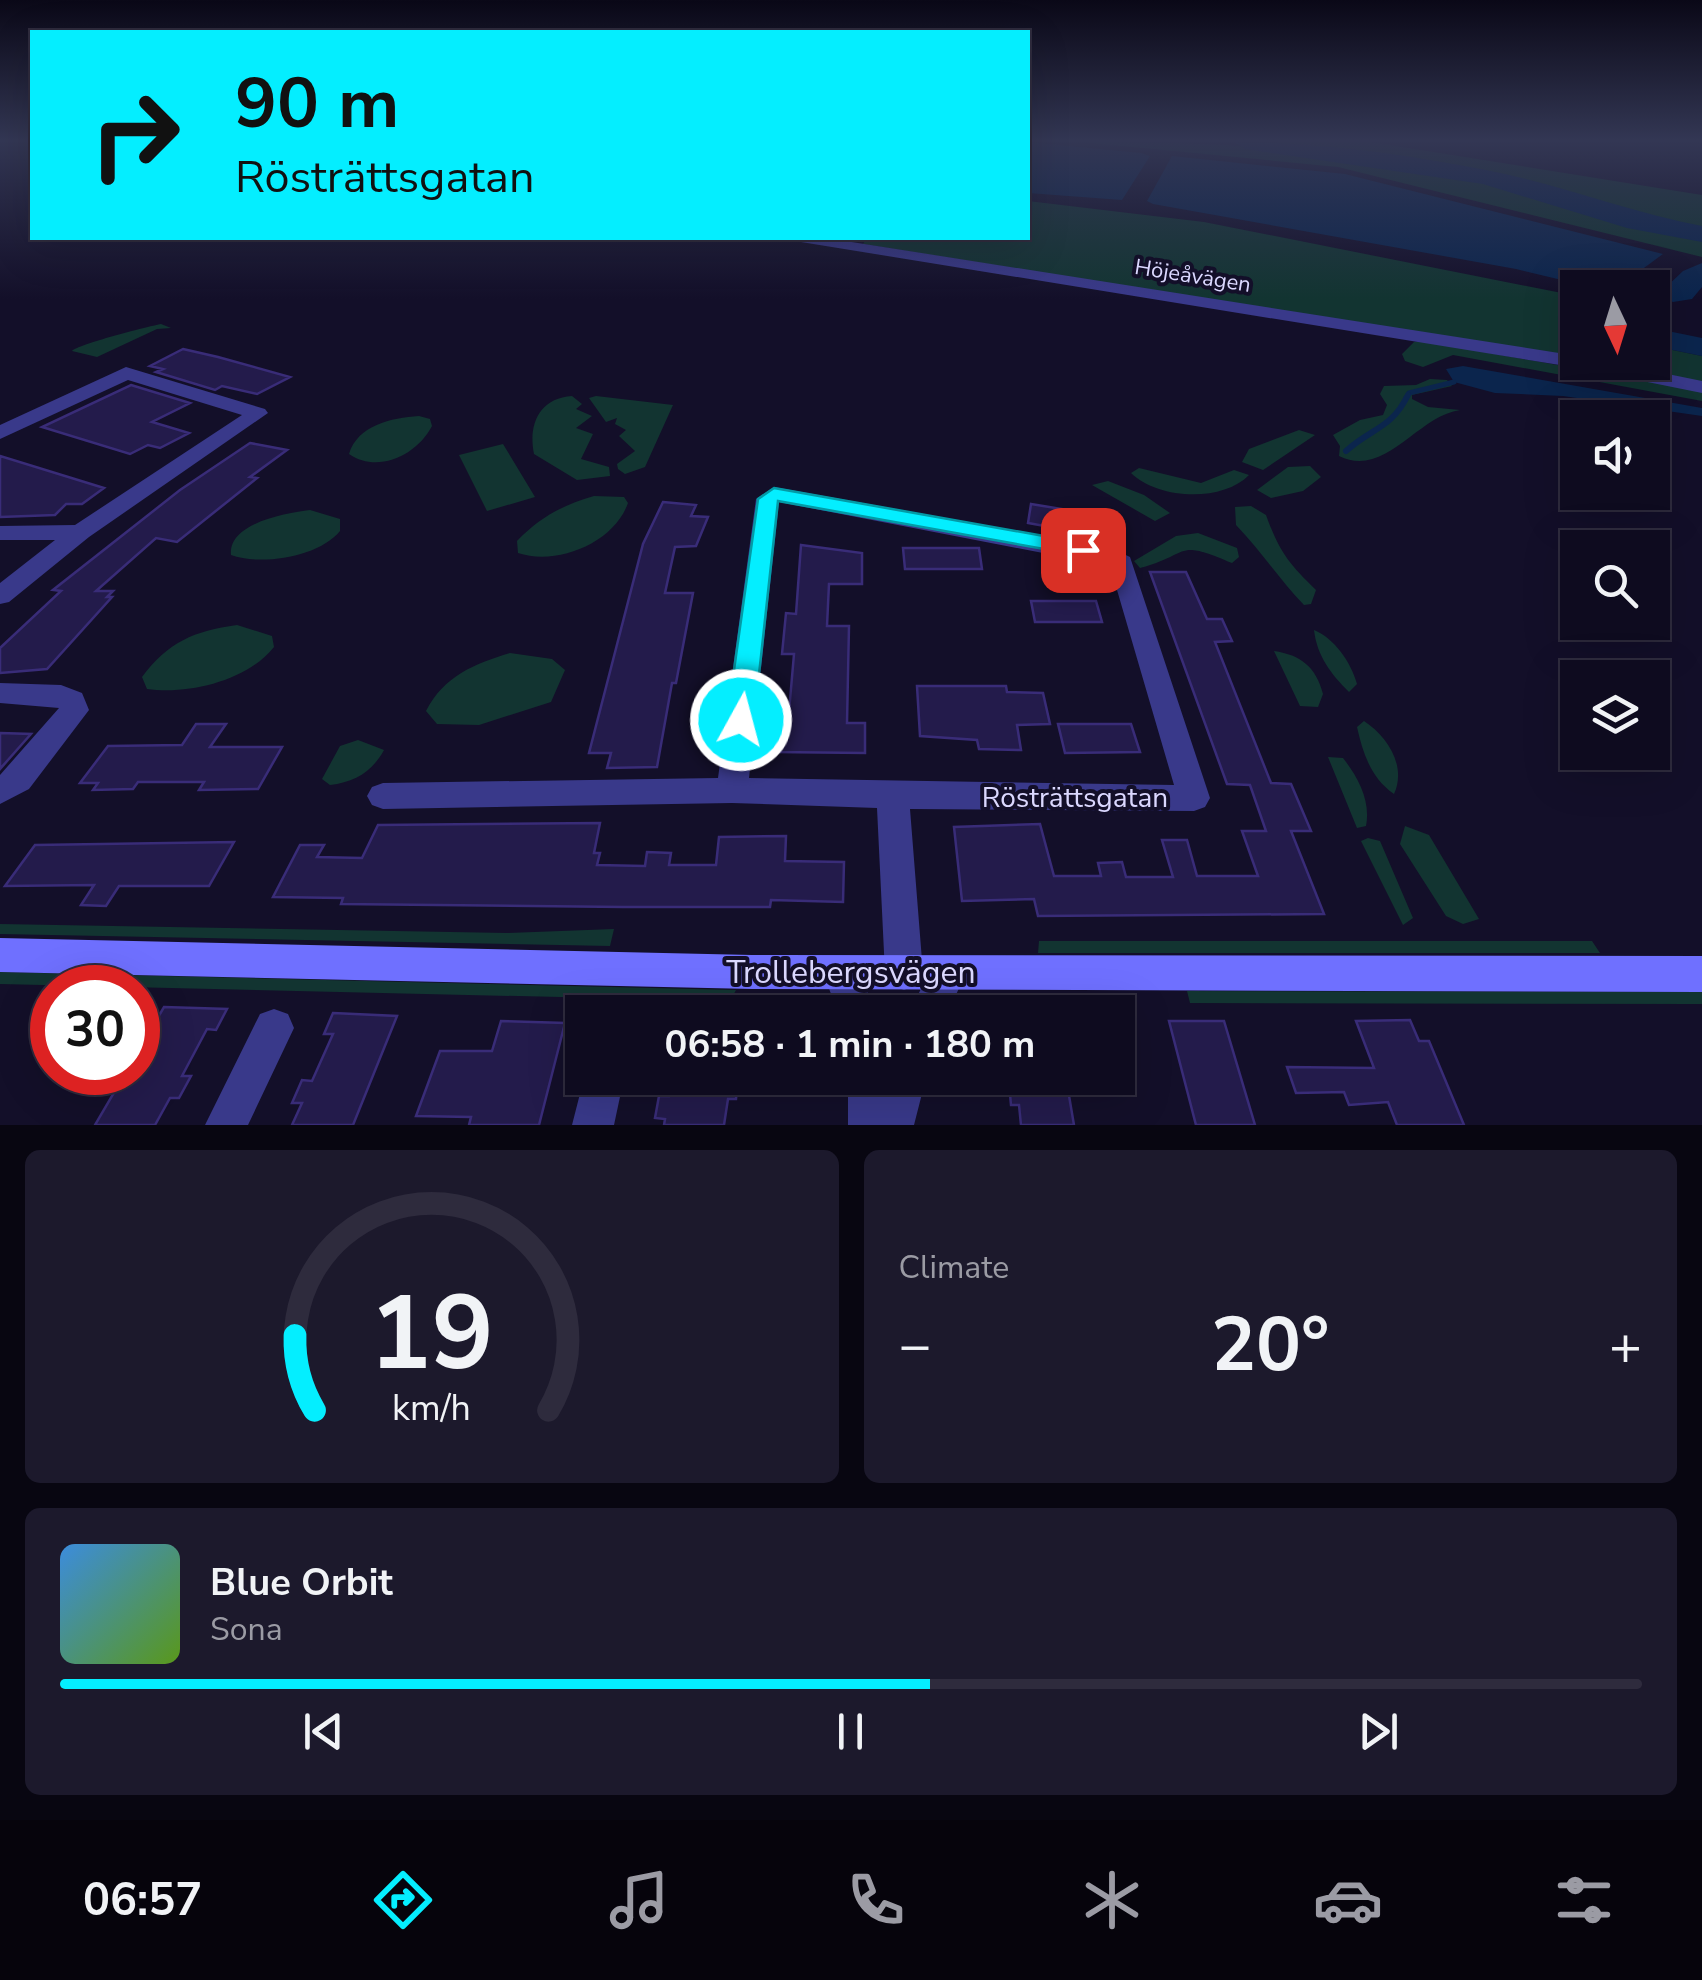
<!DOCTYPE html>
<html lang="en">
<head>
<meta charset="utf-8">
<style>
  body { margin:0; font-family:"Nunito Sans",sans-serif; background:#1c192c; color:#f1f3f6; height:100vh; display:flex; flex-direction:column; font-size:38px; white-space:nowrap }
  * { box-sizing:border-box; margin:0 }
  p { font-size:32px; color:#9b9ba4 }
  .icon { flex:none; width:55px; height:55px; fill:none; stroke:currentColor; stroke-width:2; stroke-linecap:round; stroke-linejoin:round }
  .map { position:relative; height:1125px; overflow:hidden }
  .panel { display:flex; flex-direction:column; gap:25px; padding:25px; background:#080611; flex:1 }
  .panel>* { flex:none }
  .guide { position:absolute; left:30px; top:30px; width:1000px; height:210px; border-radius:0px; box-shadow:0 10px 40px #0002,0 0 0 2px #2e2b3d; background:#04eeff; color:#111; overflow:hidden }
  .needle { width:65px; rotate:176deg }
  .controls { position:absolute; left:1560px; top:270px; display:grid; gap:20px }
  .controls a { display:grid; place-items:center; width:110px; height:110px; border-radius:0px; background:#0e0b1f; box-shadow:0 10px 40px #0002,0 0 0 2px #2e2b3d; font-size:50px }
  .speed { position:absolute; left:30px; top:965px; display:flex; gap:20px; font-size:50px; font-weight:700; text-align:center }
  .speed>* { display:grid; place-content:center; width:130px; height:130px; border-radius:50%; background:#0e0b1f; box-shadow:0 10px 40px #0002,0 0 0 2px #2e2b3d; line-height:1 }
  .speed .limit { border:15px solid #d22; background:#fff; color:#111 }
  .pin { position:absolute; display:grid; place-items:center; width:85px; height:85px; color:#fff; margin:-42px; border-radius:20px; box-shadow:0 5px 15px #0006 }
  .me { position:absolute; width:110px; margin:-55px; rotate:7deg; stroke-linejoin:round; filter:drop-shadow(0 0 8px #0008) }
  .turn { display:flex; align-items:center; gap:35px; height:210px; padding:0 40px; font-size:45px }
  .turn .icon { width:130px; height:130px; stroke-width:2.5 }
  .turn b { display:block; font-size:70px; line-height:85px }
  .big { font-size:75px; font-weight:700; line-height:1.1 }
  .panel .widget { flex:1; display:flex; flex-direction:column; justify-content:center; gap:15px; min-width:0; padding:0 35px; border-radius:15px; background:#1c192c }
  .panel .dial { align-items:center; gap:0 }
  .dial svg { height:260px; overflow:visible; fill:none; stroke:#2e2b3d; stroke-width:7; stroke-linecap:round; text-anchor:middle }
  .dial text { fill:#f1f3f6; stroke:none }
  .song { display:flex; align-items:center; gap:30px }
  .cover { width:120px; height:120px; border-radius:15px; background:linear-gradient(135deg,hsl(210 70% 55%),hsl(90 70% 35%)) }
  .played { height:10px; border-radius:5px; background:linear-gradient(90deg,#04eeff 55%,#2e2b3d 55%) }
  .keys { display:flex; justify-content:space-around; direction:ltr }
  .heat { display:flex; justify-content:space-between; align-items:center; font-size:55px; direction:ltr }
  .panel .tiles { flex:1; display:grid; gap:25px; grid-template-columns:1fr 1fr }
  .widget:last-child { grid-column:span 2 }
  .trip { position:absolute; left:565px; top:995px; width:570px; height:100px; border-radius:0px; background:#0e0b1f; box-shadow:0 10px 40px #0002,0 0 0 2px #2e2b3d; font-weight:700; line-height:100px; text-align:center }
  .menu { display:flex; height:160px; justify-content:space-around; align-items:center; background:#06040c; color:#9b9ba4 }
  .menu .icon { width:70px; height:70px }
  .menu .active { color:#04eeff }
  .menu b { font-size:45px; color:#f1f3f6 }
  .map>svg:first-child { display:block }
  .green { fill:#123431 }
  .water { fill:#0b254d }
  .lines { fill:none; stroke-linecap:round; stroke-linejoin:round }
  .stream-far1 { stroke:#0b254d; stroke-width:5 }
  .stream { stroke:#0b254d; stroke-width:6 }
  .river { fill:#0b254d; fill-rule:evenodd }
  .building { fill:#231b4b; stroke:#392c78; stroke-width:2.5 }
  .street { fill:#39398a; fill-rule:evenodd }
  .secondary { fill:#6f70ff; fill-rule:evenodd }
  .route { fill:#04eeff; stroke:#039ba6; stroke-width:2.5 }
  .labels { text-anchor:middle; stroke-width:8; stroke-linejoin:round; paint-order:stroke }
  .far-street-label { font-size:22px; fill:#dbd8ff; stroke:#130f29 }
  .street-label { font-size:28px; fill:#dbd8ff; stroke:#130f29 }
  .near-street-label { font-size:32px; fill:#dbd8ff; stroke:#130f29 }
</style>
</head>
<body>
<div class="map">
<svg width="1702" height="1125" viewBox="0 0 1702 1125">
  <rect width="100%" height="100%" fill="#130f29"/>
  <!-- green -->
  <path class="green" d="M1081,142C1202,142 1325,146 1444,173C1531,192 1614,226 1702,239V257L1338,167Z
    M1270,142H1371L1702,195V228L1635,215L1472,169Z
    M1028,201L1204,222L1577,296V359L863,244L867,238H1028Z
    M161,324L171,328L157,329L97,357L72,351C79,344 146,327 161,324Z
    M1423,341L1702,391V401L1453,355L1423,367L1405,361L1402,354L1414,342Z
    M1653,346L1702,356V383L1599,363L1652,362Z
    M1430,379L1447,380L1452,386L1412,395V399L1428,407L1460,410C1417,416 1385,479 1339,456L1340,446L1333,435L1360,420L1383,415L1387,405L1380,394L1384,386L1416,385Z
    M572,396L582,404L576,409L592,416L576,428L593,434L581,459L609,467L610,476L577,480L534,454C528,425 539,398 572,396Z
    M596,396L673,405L645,467L625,474L618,469L617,464L635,451L619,436L626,430L615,424L617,418L606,422L589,398Z
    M419,416L430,419L432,426C417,455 378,474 349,454C358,425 391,418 419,416Z
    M1299,430L1315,435L1263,470L1242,462L1249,449Z
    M503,444L535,497L487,511L459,455Z
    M1310,466L1321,477L1303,491L1271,498L1257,490L1288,467Z
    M1139,468L1201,483L1234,470L1249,475C1222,503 1157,499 1131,473Z
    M1108,481L1144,495L1170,513L1155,521L1092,485Z
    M594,496L624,497L628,503C614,543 557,566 518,553L517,541C540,517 563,505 594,496Z
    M1251,506L1266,515C1279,551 1288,563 1316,590L1311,604L1304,605C1279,579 1261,551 1236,525L1235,507Z
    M310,510L340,519V531C319,557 261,566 231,555C228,523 286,513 310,510Z
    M1198,533L1237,548L1239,557L1232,563C1174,538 1192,554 1140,568L1134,561L1176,536Z
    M237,625L272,636L274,647C247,681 188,695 147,689L142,677C168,642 194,631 237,625Z
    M1314,630C1334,638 1351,662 1357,684L1349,692C1331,674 1317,656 1314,630Z
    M1274,651C1301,655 1316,667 1323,694L1318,707L1300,706Z
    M510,653L552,659L565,670L551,702L479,725L437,724L426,711C444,676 474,664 510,653Z
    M1364,721C1387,736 1407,766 1394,794C1371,778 1363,754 1357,727Z
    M358,740L384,750C372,772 355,782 330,785L322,779L340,746Z
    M1328,757L1343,758C1358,777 1371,801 1366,826L1357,828Z
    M1405,826L1429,835L1479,919L1463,924L1446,916L1400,844Z
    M1368,838L1380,841L1413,918L1403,925L1361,841Z
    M0,924L507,933L614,929L610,946L0,934Z
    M1039,941H1592L1600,953H1038Z
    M0,972L736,990L730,1001L0,984Z
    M1187,991L1702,992V1004L1190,1003Z"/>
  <!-- water -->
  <path class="water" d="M1028,142L1141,153L1150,156L1122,200L1028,193Z
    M1172,156L1345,174L1663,254L1618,287H1591L1516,269L1153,204L1147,201Z
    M1702,263V287L1692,299L1673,302L1658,295L1683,271Z
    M1653,328L1702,338V356L1653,346Z
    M1463,366L1702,408V416L1563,396L1495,393L1454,382L1446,369Z"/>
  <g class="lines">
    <!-- stream-far1 -->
    <path class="stream-far1" d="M1406,398L1409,393L1454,382"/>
    <!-- stream -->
    <path class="stream" d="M1346,451C1373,427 1391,429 1408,395"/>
    <!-- river -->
    <path class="river" d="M1234,142C1317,142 1404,154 1486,170C1559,184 1628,212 1702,226V242L1627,228L1483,184L1245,149Z"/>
  </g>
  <!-- building -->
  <path class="building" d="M183,349L218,357L290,377L257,394L222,386L215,390L156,372L163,369L150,366Z
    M131,385L190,403L152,422L189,433L160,448L148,445L130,454L42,427Z
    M250,443L287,450L250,477L257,478L177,542L156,538L96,591H113L107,597H112L47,669L0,673V648L61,591L53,590L180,490Z
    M0,456L104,488L82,504H66L55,515L0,517Z
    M663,502L696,505L691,516L708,517L696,546L675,547L665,593H693L676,683H672L657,767L607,768L611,753H589L643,544Z
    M1031,504L1104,516L1100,536L1028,523Z
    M801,545L862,553V584H829L827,626H849L847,723H865V753L775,752L778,723H788L794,654H782L786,613L796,614Z
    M903,548H979L982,569H905Z
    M1150,572H1186L1207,619H1222L1232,641L1215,642L1271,783L1291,784L1311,831H1291L1324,914L1038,916L1034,899L962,901L954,827L1040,824L1054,876H1101L1098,863L1122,862L1126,877H1173L1162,840H1187L1197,876H1258L1242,831H1266L1250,785L1227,784Z
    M1031,601H1096L1102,622H1035Z
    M917,686H1006L1007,692L1043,693L1050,724L1017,725L1021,750L979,749L977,740L920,736Z
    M196,724H226L210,747H282L258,789L199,790L204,782H138L133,789L93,790L98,783H80L108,746L182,745Z
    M1058,724H1131L1140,752L1065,753Z
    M0,733L31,734L0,769Z
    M600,823L594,853H600L597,865L645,866L647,852L671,853L669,865H716L719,837L786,836L785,861L844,862L843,902L771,900L770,907H623L341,904L343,898L273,897L300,845H324L317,857L362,858L378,825Z
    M234,842L209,886H119L106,906L81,905L94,885L5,886L35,845Z
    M164,1007L227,1009L216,1030L207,1029L182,1076H191L179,1098H170L155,1125H95L126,1072H138V1052Z
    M333,1013L397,1016L353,1125H292L302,1103H292L302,1080L312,1081L333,1034H324Z
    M1410,1020L1419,1041H1429L1464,1125H1397L1388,1102L1349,1105L1344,1092L1296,1093L1287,1067L1374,1068L1356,1021Z
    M501,1021L565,1023L539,1125H469L471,1117L416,1116L440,1051H492Z
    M1169,1021H1224L1255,1125H1196Z
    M672,1078H738L736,1099H728L724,1125H664L665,1119L655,1118L659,1096H669Z
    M1015,1078H1066L1074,1125H1021L1019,1105H1011L1009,1083H1015Z"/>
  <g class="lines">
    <!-- street -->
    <path class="street" d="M794,238H826L1578,356V362H1609L1702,381V393L1578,368L801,242Z
      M126,367L265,409L268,413L89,537L9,602L0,604V583L55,540H0V526L75,525L242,415L128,380L0,439V425Z
      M774,487L1111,548L1130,557L1210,798L1205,807L1194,811L910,809L923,973L917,985L904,990L891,985L885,973L877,808L732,803L383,809L372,805L367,796L372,787L383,783L718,778L756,499ZM779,502L1110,566L1174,785L749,778Z
      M0,683L61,685L82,693L89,710L29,789L0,804V775L59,708L0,703Z
      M842,956L855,961L876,1012H838L823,973L829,961Z
      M947,956L960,961L966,973L948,1012H910L934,961Z
      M274,1009L288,1014L294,1028L248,1125H205L260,1014Z
      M584,1078H624L614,1125H572Z
      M848,1078H926L914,1125H848Z"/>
    <!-- secondary -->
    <path class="secondary" d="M0,938L752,955L1702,956V992L752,989L0,972Z"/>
  </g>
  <!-- sky -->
  <linearGradient id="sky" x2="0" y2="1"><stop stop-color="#0a0817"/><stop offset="0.47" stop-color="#333754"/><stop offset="1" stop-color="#333754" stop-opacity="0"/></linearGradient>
  <rect width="1702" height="299" fill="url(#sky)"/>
  <!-- route -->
  <path class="route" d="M774,488L1083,543L1094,550L1083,556L778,501L754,720L741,729L727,720L758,499Z"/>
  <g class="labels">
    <!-- far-street labels -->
    <g class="far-street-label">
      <text transform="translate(1193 275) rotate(9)" y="8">Höjeåvägen</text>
    </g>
    <!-- street labels -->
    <g class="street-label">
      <text x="1075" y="807">Rösträttsgatan</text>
    </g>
    <!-- near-street labels -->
    <g class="near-street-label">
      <text x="851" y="983">Trollebergsvägen</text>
    </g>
  </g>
</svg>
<div class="controls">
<a><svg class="needle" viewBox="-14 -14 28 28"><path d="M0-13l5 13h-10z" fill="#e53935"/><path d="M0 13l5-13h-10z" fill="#9b9ba4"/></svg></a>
<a><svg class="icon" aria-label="sound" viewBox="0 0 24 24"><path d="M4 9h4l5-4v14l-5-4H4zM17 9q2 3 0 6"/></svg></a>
<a><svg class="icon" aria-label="search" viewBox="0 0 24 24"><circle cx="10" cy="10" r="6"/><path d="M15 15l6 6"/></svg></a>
<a><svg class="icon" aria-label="layers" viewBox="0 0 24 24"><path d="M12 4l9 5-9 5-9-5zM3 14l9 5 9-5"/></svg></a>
</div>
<div class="speed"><div class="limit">30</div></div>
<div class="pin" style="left:1083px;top:550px;background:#d93025"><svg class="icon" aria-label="arrive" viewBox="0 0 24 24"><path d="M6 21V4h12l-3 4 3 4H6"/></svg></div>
<svg class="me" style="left:741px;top:720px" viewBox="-20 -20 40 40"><circle r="17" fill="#04eeff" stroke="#fff" stroke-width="3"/><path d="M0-11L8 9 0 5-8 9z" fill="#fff"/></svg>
<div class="trip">06:58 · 1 min · 180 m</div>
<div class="guide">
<div class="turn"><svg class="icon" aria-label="right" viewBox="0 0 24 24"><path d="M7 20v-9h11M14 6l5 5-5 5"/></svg><div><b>90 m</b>Rösträttsgatan</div></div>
</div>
</div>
<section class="panel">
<div class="tiles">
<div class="widget dial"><svg viewBox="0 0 100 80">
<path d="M14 69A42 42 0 1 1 86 69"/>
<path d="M14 69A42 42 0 0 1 8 46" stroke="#04eeff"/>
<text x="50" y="56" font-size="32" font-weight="700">19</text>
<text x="50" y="72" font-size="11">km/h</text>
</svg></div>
<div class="widget"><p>Climate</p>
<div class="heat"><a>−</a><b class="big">20°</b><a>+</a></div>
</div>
<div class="widget">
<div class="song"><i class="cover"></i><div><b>Blue Orbit</b><p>Sona</p></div></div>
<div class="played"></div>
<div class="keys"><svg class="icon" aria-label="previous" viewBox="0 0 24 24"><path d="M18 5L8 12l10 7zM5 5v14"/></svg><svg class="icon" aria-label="pause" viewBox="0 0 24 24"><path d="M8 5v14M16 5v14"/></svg><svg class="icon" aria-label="next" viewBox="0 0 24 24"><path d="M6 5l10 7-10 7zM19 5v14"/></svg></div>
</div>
</div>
</section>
<nav class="menu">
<b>06:57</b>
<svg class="icon active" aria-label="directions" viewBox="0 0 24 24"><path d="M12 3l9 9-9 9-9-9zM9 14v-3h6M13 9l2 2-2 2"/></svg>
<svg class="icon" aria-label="music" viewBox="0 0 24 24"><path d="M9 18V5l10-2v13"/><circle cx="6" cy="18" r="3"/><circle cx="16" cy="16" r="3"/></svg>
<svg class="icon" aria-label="phone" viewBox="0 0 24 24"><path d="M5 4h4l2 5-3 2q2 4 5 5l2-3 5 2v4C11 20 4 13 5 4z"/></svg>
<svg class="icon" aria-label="climate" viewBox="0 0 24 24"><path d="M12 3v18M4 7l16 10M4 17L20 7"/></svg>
<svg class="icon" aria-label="car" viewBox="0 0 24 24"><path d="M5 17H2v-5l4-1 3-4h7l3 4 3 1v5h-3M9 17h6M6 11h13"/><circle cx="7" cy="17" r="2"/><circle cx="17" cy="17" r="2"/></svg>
<svg class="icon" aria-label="filters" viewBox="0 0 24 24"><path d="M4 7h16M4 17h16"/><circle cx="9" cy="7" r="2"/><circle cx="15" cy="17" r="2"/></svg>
</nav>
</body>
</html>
